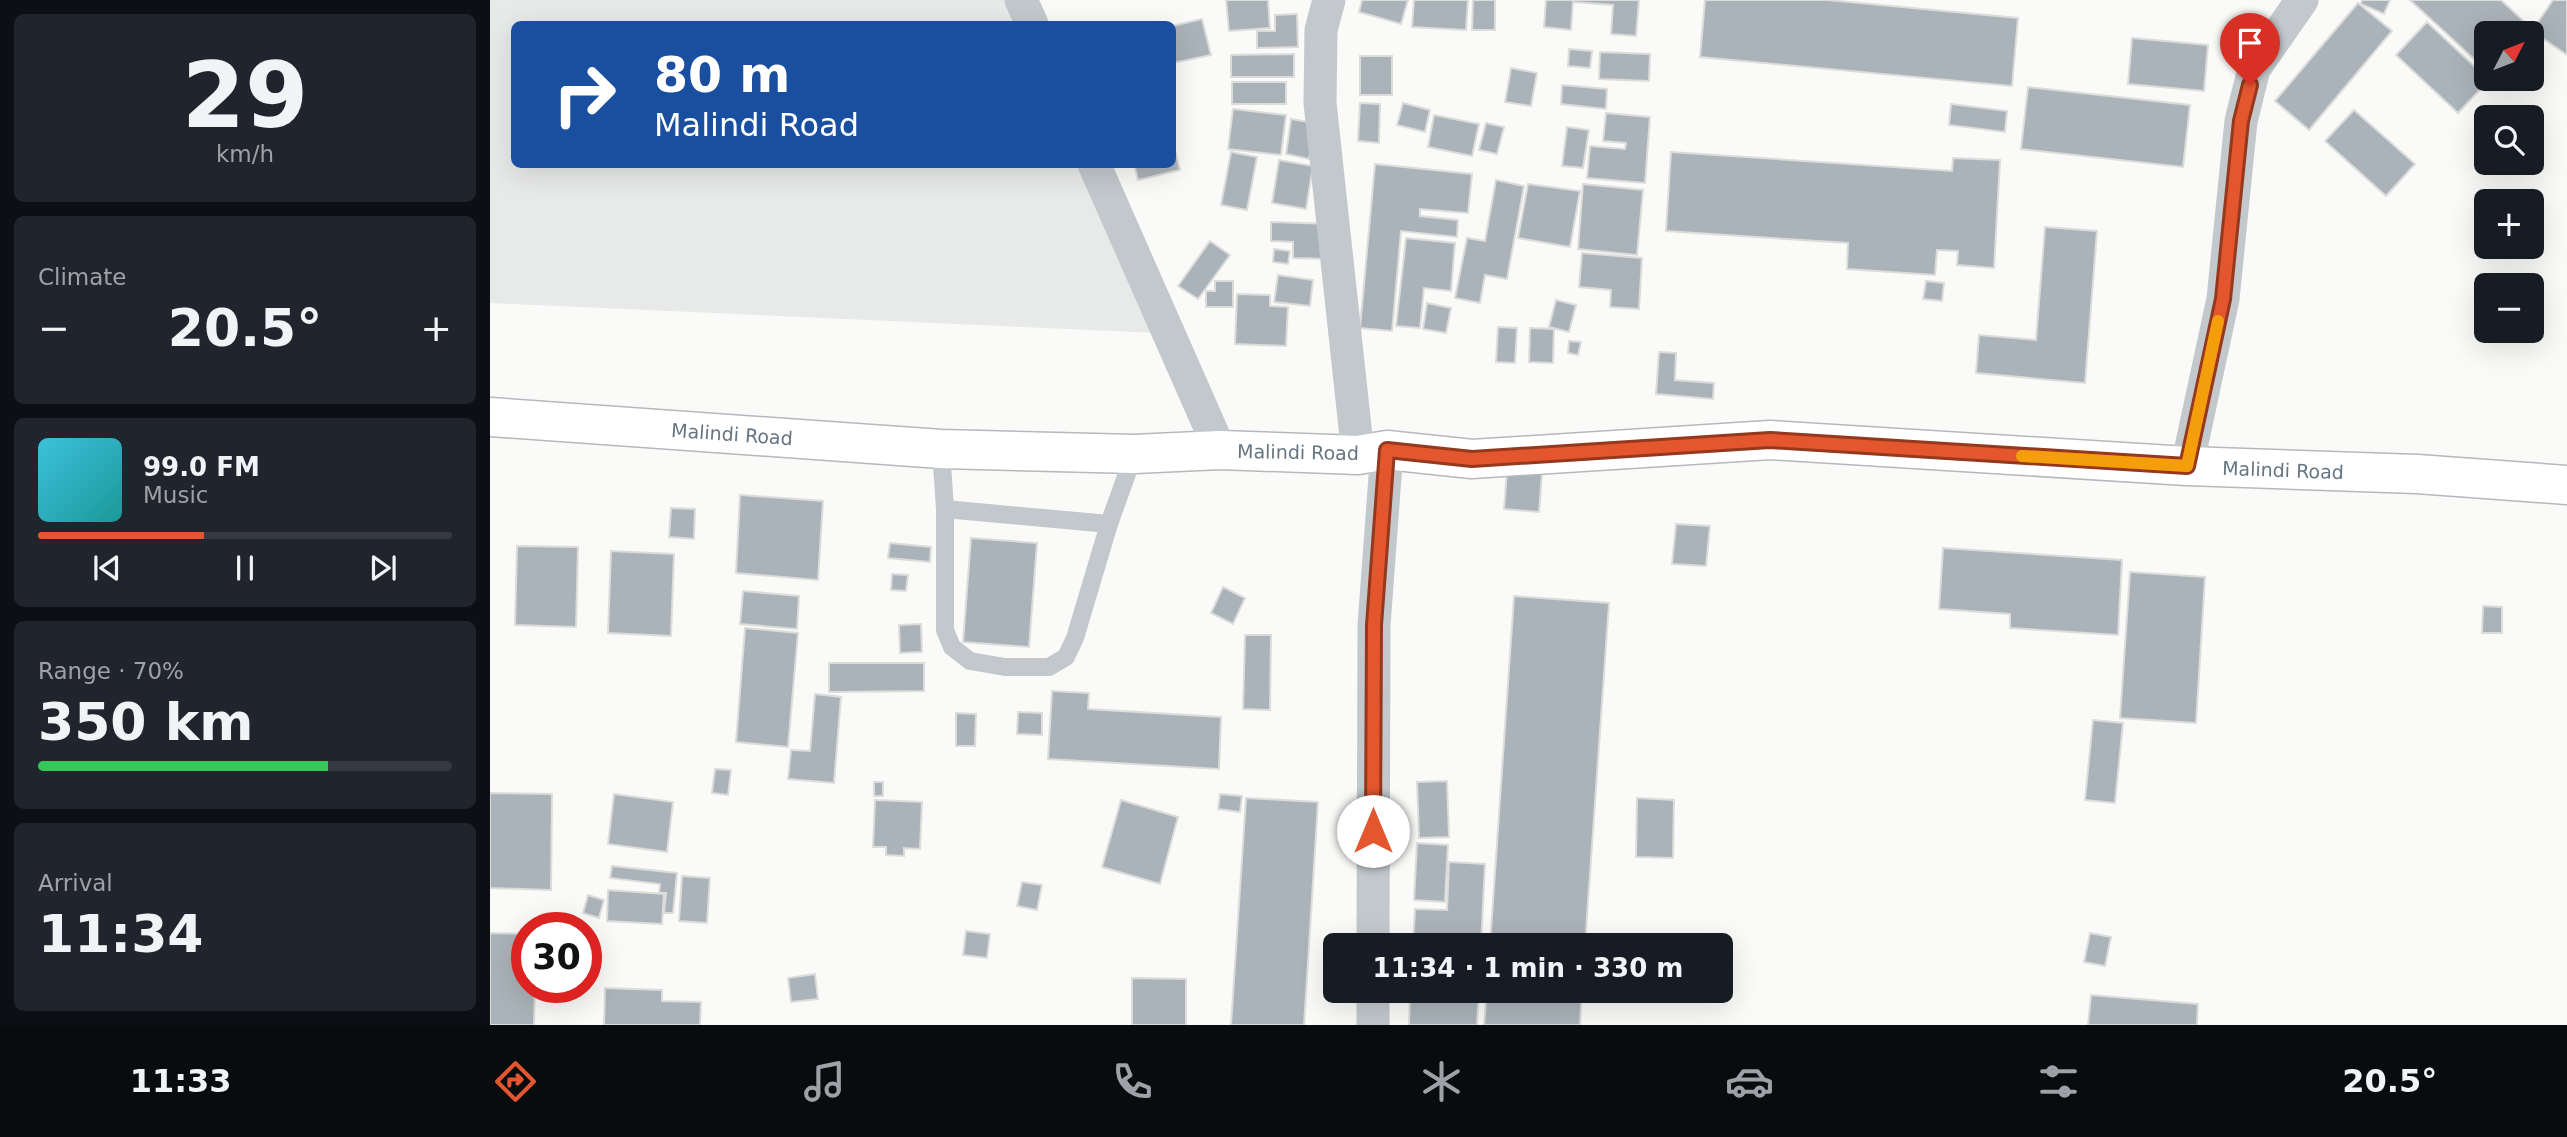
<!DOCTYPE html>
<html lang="en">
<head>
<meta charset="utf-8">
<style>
  body { margin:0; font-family:"DejaVu Sans",sans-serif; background:#20242c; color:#f1f3f6; height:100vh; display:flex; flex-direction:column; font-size:26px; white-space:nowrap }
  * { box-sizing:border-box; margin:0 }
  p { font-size:23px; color:#9ea1a6 }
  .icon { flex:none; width:38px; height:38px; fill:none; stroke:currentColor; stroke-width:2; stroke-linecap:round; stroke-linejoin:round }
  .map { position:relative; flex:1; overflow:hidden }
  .details { display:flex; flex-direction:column; gap:14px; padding:14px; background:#0d0f14; width:490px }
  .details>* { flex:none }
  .guide { position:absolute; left:21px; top:21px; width:665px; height:147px; border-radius:10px; box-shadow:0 7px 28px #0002; background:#1a4fa0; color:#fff; overflow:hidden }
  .needle { width:46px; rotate:48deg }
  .fabs { position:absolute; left:1984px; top:21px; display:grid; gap:14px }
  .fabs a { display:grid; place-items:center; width:70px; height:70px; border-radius:10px; background:#171b24; box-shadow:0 7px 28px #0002; font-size:35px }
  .speed { position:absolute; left:21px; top:912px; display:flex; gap:14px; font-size:35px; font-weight:700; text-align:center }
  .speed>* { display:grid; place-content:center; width:91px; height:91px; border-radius:50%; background:#171b24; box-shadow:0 7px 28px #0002; line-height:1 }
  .speed .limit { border:10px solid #d22; background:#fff; color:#111 }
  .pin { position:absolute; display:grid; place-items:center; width:60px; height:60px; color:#fff; margin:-72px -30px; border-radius:50% 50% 50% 0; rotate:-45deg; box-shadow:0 0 7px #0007 }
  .pin .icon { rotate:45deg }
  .me { position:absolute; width:77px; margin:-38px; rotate:0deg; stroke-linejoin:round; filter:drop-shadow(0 0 5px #0008) }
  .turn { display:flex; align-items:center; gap:24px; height:147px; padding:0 28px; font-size:32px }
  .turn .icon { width:91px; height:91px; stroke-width:2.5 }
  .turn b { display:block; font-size:49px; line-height:60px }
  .big { font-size:52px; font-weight:800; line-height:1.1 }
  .details .tile { flex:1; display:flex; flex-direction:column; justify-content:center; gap:10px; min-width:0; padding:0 24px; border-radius:10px; background:#20242c }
  .details .dial { align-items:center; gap:0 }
  .dial b { font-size:91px; line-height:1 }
  .song { display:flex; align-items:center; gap:21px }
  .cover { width:84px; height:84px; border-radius:10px; background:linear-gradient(135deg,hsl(190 70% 55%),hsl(180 70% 35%)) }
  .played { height:7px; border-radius:4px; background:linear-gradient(90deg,#e4572e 40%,#363941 40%) }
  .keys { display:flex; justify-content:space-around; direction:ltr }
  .heat { display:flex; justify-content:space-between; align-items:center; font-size:38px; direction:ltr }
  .charge { height:10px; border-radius:5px; background:linear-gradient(90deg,#34c759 70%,#363941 0) }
  .trip { position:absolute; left:833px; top:933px; width:410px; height:70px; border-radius:10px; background:#171b24; box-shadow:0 7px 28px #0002; font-weight:800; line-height:70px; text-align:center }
  .menu { display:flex; height:112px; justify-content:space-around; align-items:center; background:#090b0e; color:#9ea1a6 }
  .menu .icon { width:49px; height:49px }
  .menu .on { color:#e4572e }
  .menu b { font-size:32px; color:#f1f3f6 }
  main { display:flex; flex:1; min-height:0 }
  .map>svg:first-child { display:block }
  .built { fill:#e8e9e9 }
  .building { fill:#aab3b9; stroke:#dcdcda; stroke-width:2 }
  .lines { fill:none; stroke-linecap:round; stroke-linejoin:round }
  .trunk-casing { stroke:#b4b9bd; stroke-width:41 }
  .service { stroke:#c3c8cc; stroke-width:18 }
  .minor { stroke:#c3c8cc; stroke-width:33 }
  .trunk { stroke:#fff; stroke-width:38 }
  .route-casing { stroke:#94391e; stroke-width:18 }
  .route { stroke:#e4572e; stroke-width:12 }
  .slow { stroke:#f59e0b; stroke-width:12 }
  .labels { text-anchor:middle; stroke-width:7; stroke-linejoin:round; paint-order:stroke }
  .street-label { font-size:19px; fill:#657683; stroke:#fff }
</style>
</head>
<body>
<main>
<section class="details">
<div class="tile dial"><b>29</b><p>km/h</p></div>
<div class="tile"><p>Climate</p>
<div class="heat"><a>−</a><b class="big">20.5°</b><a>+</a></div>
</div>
<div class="tile">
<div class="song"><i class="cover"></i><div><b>99.0 FM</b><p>Music</p></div></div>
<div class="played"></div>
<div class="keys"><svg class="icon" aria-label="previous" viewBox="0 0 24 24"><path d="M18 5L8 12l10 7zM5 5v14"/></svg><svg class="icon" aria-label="pause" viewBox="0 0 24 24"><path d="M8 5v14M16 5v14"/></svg><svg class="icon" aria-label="next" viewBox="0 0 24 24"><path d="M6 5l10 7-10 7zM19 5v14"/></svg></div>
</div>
<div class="tile"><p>Range · 70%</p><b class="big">350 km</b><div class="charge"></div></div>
<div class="tile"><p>Arrival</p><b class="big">11:34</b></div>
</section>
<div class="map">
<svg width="2077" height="1025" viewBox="0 0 2077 1025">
  <rect width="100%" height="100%" fill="#fafaf8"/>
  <!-- built -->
  <path class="built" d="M0,0H519L529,24H24V164L592,165L667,333L0,303Z"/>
  <!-- building -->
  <path class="building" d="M736,0H778L780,28L739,31Z
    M872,0H918L911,24L869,12Z
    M924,0H978L976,30L922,27Z
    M983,0H1005V30H982Z
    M1056,0H1149L1146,36L1121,34L1123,5L1083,2L1081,30L1054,27Z
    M1215,0H1338L1528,18L1522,86L1210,57Z
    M1872,0H1900L1894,14L1871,4Z
    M1920,0H2011L2042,29L2038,33H1997V71Z
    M2063,0H2077V55L2042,31Z
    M1868,3L1902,31L1819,130L1785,101Z
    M807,14L808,47L767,48V31H785V15Z
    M712,19L721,55L683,63L682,26Z
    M1937,22L1999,80L1968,113L1906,55Z
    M1642,38L1718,45L1714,91L1638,84Z
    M1079,49L1102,51L1100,68L1078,66Z
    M1110,52L1160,54L1159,81L1109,79Z
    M804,54V77H741V55Z
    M870,56H902V95H870Z
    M1021,68L1047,73L1041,106L1015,102Z
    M742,82H796V104H742Z
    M1072,85L1117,89L1116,109L1071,104Z
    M1538,87L1700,105L1693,167L1531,149Z
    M870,103L890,104L889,143L868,141Z
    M913,103L940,110L935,132L907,125Z
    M1461,104L1517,111L1515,132L1459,125Z
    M743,109L796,115L791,155L738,149Z
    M1864,110L1925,164L1896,196L1835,141Z
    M1116,113L1160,117L1155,183L1097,178L1100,146L1135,149L1136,143L1113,141Z
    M944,115L989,124L982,156L938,147Z
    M801,119L825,123L819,159L796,154Z
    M996,123L1014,127L1007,154L989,150Z
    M1077,127L1099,130L1093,168L1072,166Z
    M682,138L690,170L648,180L644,164H682Z
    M741,152L767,157L757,210L731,205Z
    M1181,152L1462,171L1463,158L1510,160L1504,268L1467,265L1468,251L1447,250L1445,275L1357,269L1358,243L1176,231Z
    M789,160L823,166L816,209L782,203Z
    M885,164L982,174L978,213L930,209V216L968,220L967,237L911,231L902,331L870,328Z
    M1006,180L1034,186L1017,279L995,275L990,303L965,298L977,238L995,241Z
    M1038,184L1090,191L1080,247L1028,238Z
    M1093,184L1153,190L1147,255L1088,249Z
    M781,222L842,224L841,259L803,258V242L781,241Z
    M1555,227L1607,231L1595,383L1486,373L1489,335L1546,340Z
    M916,238L965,243L961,291L934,288L930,328L906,326Z
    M720,241L740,255L708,299L688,286Z
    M784,249L800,251L798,264L783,262Z
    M1092,253L1152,258L1149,309L1120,307L1121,290L1089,287Z
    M788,275L823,280L820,306L784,302Z
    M725,281H743V307H716V291H725Z
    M1436,281L1454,283L1452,301L1433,299Z
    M747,294L780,295V306L798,307L796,346L745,344Z
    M1066,300L1086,305L1079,332L1059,327Z
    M937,303L961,308L956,333L933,329Z
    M1008,327L1027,328L1025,363L1006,362Z
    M1040,328L1064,329L1063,363L1039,362Z
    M1079,341L1091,342L1088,355L1078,353Z
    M1169,352L1186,353L1185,380L1224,383L1223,399L1166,394Z
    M1017,471L1052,474L1049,512L1014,509Z
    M250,495L333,501L328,580L246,573Z
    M181,508L205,509L204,539L179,537Z
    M1186,524L1220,526L1216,566L1182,564Z
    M481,538L547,543L539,647L473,642Z
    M400,543L441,547L440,562L398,558Z
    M27,546L88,547L86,627L25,625Z
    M1453,548L1632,560L1628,635L1520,628V614L1449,609Z
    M121,551L184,554L181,636L118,633Z
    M1640,572L1715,577L1706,723L1630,718Z
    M402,574L418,575L416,591L401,590Z
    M733,587L755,598L743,624L721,613Z
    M253,591L309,596L307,629L250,624Z
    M1024,596L1119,603L1095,945H1000Z
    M1993,606L2012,607V633H1992Z
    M431,624L432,652L410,653L409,625Z
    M255,628L308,633L298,747L246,742Z
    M755,635H781L780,710L753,709Z
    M339,663H434V691L339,692Z
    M562,691L599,693L598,709L731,717L729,769L558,759Z
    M325,694L351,697L344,783L298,779L301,750L320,751Z
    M528,712L552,713V735L527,734Z
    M466,713L486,714L485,746H466Z
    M1603,720L1633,723L1625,803L1595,800Z
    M225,769L241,770L238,795L222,793Z
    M957,781L959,837L929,838L927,782Z
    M384,782H393V796H384Z
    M0,793L62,794L61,890L0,888Z
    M124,794L183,802L177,852L118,844Z
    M730,794L752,796L750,812L728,809Z
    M756,798L828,802L814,1025H741Z
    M1147,798L1184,800L1183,858L1146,857Z
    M385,800L432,802L430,849L414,848V856L396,855V847H383Z
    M631,800L688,817L670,884L612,867Z
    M927,843L958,845L955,902L924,900Z
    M959,862L995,864L991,945H923L925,909L957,910Z
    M122,866L187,873L183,913H174L176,893H169L170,884L120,878Z
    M192,876L220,878L217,923L189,921Z
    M532,882L552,885L547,910L527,906Z
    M118,890L174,894L172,924L117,921Z
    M98,895L114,900L109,918L93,913Z
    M476,931L500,934L497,958L473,955Z
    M0,933L37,934V987H45L44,1025H0Z
    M1600,933L1621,937L1615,966L1594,962Z
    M325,974L328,999L301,1002L298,978Z
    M642,978L696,979V1025H642Z
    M115,988L172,990V1001L211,1002L210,1025H114Z
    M920,990H989L987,1025H919Z
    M997,990H1092L1090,1025H994Z
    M1601,995L1708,1004L1707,1025H1598Z"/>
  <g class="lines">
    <defs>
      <path id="trunk" d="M0,417L451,449L644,454L730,450L868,455L897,450L982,459L1280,440L1697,466L1927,474L2077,485"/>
    </defs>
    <!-- trunk casing -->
    <use href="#trunk" class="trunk-casing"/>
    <!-- service -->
    <path class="service" d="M451,449L455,509V630L462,647L480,661L515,667H559L576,657L585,638L619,524L644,454
      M455,509L619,524"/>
    <!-- minor -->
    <path class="minor" d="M531,0L542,24
      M839,0L831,30L830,103L868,455
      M604,164L730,450
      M1697,466L1733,299L1751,121L1764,69L1812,0
      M883,945L884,625L897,450
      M883,1025V990"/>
    <!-- trunk -->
    <use href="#trunk" class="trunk"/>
  </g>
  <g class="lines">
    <defs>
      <path id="route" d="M883,831L884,625L897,450L982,459L1280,440L1697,466L1733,299L1751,121L1760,85"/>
    </defs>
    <!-- route casing -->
    <use href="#route" class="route-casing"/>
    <!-- route -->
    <use href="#route" class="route"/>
    <!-- slow -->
    <path class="slow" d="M1532,456L1697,466L1728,321"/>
  </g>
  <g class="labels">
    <!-- street labels -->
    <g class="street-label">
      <text transform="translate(242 434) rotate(4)" y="7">Malindi Road</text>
      <text transform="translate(808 452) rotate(1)" y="7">Malindi Road</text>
      <text transform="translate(1793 470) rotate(2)" y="7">Malindi Road</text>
    </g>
  </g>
</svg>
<div class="fabs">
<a><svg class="needle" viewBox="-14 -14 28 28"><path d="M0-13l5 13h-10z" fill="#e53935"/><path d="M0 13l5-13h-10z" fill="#9ea1a6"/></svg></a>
<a><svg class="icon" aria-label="search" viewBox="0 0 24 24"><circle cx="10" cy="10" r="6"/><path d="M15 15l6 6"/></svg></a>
<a>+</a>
<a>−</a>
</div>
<div class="speed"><div class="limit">30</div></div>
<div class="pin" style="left:1760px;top:85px;background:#d93025"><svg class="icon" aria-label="arrive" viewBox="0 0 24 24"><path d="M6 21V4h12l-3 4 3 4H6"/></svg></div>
<svg class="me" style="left:883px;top:831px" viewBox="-20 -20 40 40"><circle r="19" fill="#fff"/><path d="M0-13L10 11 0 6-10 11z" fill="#e4572e"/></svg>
<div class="trip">11:34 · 1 min · 330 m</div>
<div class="guide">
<div class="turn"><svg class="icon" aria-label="right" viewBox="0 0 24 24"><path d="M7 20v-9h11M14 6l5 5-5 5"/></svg><div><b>80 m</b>Malindi Road</div></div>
</div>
</div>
</main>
<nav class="menu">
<b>11:33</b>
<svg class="icon on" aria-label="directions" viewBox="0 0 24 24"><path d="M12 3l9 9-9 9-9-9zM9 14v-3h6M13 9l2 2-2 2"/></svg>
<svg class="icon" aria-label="music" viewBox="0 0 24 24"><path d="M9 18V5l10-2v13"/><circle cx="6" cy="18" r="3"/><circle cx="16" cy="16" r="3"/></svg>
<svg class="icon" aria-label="phone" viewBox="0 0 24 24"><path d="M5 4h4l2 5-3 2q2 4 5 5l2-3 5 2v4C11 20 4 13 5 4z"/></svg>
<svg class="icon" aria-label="climate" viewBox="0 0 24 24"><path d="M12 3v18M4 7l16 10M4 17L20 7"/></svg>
<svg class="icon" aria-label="car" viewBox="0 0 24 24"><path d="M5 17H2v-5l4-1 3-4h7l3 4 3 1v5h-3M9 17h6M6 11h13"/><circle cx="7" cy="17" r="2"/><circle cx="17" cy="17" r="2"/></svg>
<svg class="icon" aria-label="filters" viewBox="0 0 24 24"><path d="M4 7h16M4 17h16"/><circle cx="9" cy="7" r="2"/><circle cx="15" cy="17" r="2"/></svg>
<b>20.5°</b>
</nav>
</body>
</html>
